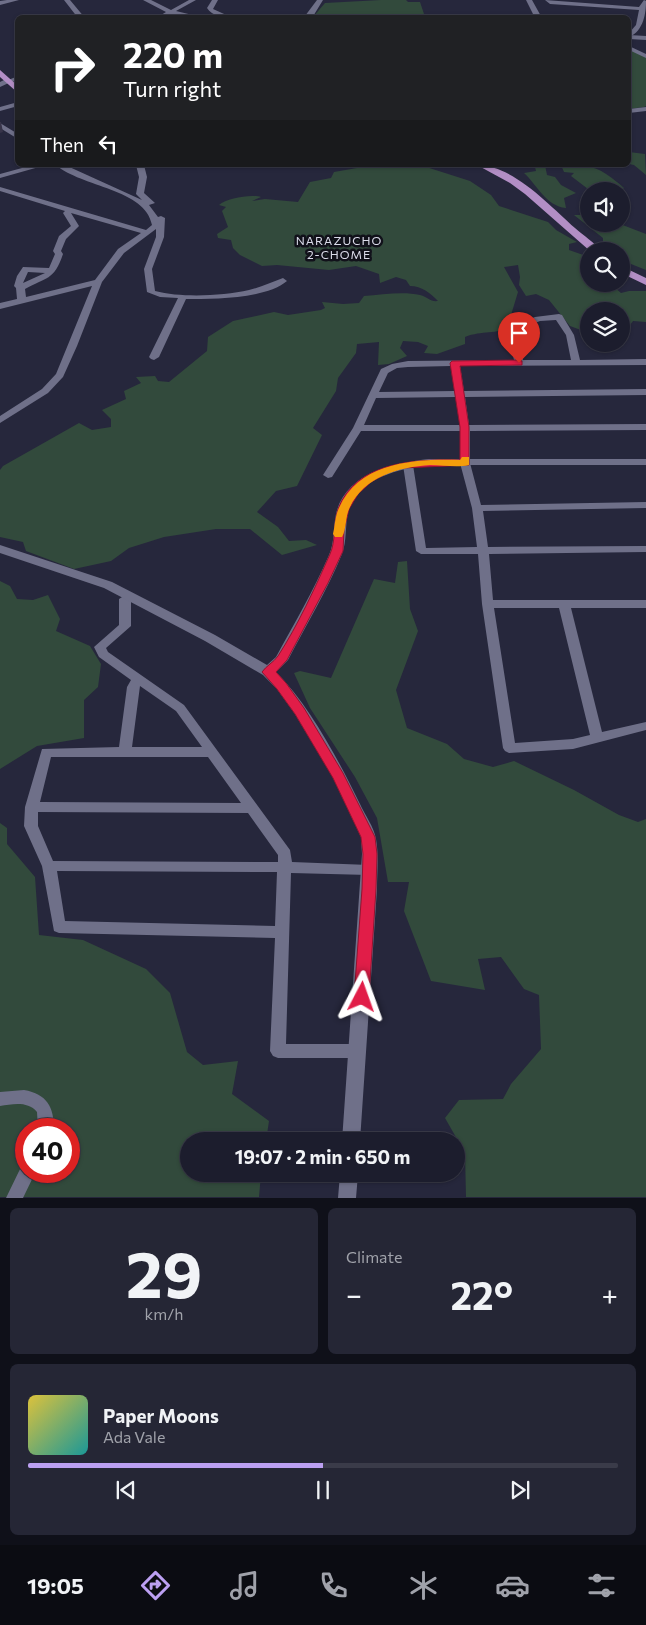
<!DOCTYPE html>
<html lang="en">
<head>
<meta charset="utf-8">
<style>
  body { margin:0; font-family:Commissioner,sans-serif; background:#252635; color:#f1f3f6; height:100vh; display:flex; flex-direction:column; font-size:19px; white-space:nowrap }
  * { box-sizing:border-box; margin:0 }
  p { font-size:16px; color:#a0a2aa }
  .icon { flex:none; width:28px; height:28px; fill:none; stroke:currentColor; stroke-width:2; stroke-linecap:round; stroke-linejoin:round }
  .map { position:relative; height:1198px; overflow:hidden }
  .sheet { display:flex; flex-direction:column; gap:10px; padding:10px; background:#0f1019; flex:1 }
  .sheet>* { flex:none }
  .banner { position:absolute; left:15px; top:15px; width:616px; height:152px; border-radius:8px; box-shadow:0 1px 4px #0004,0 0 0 1px #3a3b49; background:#202124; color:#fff; overflow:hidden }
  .fabs { position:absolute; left:580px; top:182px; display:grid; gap:10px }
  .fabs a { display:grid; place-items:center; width:50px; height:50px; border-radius:50%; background:#1c1d2d; box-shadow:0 1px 4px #0004,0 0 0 1px #3a3b49; font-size:25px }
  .speed { position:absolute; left:15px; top:1118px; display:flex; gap:10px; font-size:25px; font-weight:700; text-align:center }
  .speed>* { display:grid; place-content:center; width:65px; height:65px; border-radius:50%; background:#1c1d2d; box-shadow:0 1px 4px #0004,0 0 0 1px #3a3b49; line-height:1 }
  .speed .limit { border:8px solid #d22; background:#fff; color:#111 }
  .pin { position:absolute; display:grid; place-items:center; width:42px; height:42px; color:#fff; margin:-51px -21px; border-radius:50% 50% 50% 0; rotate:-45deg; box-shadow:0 0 5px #0007 }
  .pin .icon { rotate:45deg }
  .me { position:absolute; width:55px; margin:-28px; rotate:4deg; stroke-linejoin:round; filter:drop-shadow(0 0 4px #0008) }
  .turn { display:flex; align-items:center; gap:18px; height:105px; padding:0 25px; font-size:22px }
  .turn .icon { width:65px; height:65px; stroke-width:2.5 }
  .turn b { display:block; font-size:35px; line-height:42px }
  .then { display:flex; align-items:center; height:48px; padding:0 25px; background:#0003; gap:10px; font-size:19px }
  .big { font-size:38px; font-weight:700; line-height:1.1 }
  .sheet .widget { flex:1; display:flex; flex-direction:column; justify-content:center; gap:8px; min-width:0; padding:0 18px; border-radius:8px; background:#252635 }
  .sheet .dial { align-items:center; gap:0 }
  .dial b { font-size:65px; line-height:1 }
  .song { display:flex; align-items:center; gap:15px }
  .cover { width:60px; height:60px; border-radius:8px; background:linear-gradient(135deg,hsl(50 70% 55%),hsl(180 70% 35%)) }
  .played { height:5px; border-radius:2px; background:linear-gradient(90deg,#bca0f2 50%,#3a3b49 50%) }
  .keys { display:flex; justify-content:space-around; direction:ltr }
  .heat { display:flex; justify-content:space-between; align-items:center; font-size:28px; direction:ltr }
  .sheet .tiles { flex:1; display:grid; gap:10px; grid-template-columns:1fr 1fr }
  .widget:last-child { grid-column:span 2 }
  .trip { position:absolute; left:180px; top:1132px; width:285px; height:50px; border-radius:25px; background:#1c1d2d; box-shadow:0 1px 4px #0004,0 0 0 1px #3a3b49; font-weight:700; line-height:50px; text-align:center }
  .menu { display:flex; height:80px; justify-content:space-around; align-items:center; background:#0b0c12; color:#a0a2aa }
  .menu .icon { width:35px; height:35px }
  .menu .selected { color:#bca0f2 }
  .menu b { font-size:22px; color:#f1f3f6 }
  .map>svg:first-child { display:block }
  .green { fill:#324a3c; fill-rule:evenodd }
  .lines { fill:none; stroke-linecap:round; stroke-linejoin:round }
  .minor { fill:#6f7089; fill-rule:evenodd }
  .tertiary { fill:#6f7089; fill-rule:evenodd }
  .secondary { fill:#6f7089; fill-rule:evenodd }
  .trunk { fill:#b28ec5; fill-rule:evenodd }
  .shaded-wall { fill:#373449 }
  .route { fill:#e11d48; stroke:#92132f }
  .slow { fill:#f59e0b }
  .labels { text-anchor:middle; stroke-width:5; stroke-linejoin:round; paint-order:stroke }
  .far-neighbourhood-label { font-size:12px; letter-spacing:1px; fill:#dadbe9; stroke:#11111a }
</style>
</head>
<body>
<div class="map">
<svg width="646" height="1198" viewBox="0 0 646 1198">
  <rect width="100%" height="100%" fill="#26273c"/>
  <!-- green -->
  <path class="green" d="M381,0H406L408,2H420L425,17H313L325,3Z
    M629,49L646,57V106L644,107L629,109Z
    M629,152L645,154L646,175L634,165L629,164Z
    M374,165H420L470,181L491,195L499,206L548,222L556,230L577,242L569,244V250L589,257V284H615L614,287L621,293L629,291H646V322L633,321L627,329L628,336L621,338V311H589V333L570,326L549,300L536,294L526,296L519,285L520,277L518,265L504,267L518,292L511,315L514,322C499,337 484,329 465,337V344L437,354L424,353L428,346L418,342L403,341L400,348L407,356L389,364L378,365L379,342L357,344L356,353L338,378L336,391L313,428L322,435L297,486L276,491L257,512L278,527L289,541L306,540L317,545L282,555L250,529H216L164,537L129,548L111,561L74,569L26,551L23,542L0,537V470L3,466L79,423L92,430L111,427V419L102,410L126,399L124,391L141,383L136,377L155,376L158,381L169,382L207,351L208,337L233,321L274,312L288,315L321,310L325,308L322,302L343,304L359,303L364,296C382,295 402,291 420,295C428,297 430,302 438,301C430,293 422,286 410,286L406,280L396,277L380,283L379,274L356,266L329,270L277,265L262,266L240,255L233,248L231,240L218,238L217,234L228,227L222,211L226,207L219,205C227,198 251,194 261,197L252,201L265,199L298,202L310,182L331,178L334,172Z
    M538,165H545L547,175L555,177L561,185L576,193L564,198L566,208C546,206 537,185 524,173L536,171L535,167Z
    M561,165C592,165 599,166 624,188L620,191L588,189L571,176L574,173L564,172Z
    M574,215H589V224H620L646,234V270L621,260V251H607L603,249V238Z
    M407,561L410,609L418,631L396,690L407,728L447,744L464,759L493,767L514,761L574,790L619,815L638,822L646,819V1197H466L465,1153L445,1118L459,1100L503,1099L511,1084L541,1049L539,995L524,989L501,957L478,959L485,990L431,981L404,911L409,882H388L377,818L355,777L310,708L294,673L300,671L331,678L374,579L395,583L398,562Z
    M0,581L10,586L17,599L33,600L48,595L60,619L56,631L90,646L101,664L98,687L84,700V738L37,746L0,769Z
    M0,823L7,828V844L35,877L39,935L83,940L146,969L170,993L187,1052L203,1065L238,1061L232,1094L269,1121L266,1141H189V1174H261L259,1197H0ZM26,1129H69V1171H26Z"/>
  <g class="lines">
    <!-- minor -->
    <path class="minor" d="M7,0H19L0,5V1Z
      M64,0H70L85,18H78Z
      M143,0H151L171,10L189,0H196L176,11L205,18H190L171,14L164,18H156L166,12Z
      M212,0H218L213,9L233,18C224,18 212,16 207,8Z
      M317,0H323L312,18H306L305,16Z
      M545,0L639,7L644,0L646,1C646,12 644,31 629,37V33L636,25L639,10L550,4Z
      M629,46L646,54V58L629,50Z
      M18,76V80L9,83L6,81Z
      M18,102V106L0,111V107Z
      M646,107V111L629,113V109Z
      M0,123L18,134V139L0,128Z
      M33,165H46L0,178V174Z
      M56,165H65L142,200L136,194L139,177L136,165H144L147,177L144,193L155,203L149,205L158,217L161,216L165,218L164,237L152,269L155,291C182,298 222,296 249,290C261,287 272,282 283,278L287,281C266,299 213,299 186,299L159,357L154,360L151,359L149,357L178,298L160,297L147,292L144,269L156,237V229L124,253L102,282L77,346L63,377L48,393L0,423V416L42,389L56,374L92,286L0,309V303L17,299L16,288L14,286L17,276L23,267L49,268L55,254L53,251L59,236L71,226L63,213L65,211L0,191V187L146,230L152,225C146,189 81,187 56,165ZM71,213L141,233L118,249L95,280L26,297L25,289C46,277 54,281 63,254L61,251L66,239L79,226ZM28,272L45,273L23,283Z
      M490,165H499L490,170L486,168Z
      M559,314L562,315L574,335L580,360L646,359V365L460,366L464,391L646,389V395L465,397L469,425L646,424V430L470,431V463L481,505L646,502V508L483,511L488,547L646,546V552L489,554L493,600H646V608H571L602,732L646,722V730L573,749L509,753L505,751L503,748L482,604L478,554H421L416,551L403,465L408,462L413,465L426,548L477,547L472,508L460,463V431H361L332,477L328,478L323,475L353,428L381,369L392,364L408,361L514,360L507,330L508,328L535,317ZM556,320L566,335L571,360H523L516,331L540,321ZM451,366L455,391L379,392L388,373L397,368L408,367ZM456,397L460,425H364L376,398ZM494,608H559L590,735L573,739L515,743Z
      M130,592L136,596L131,601V626L106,648L108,652L184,705L290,850L292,862L369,865L374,866L376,870L374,874L369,875L291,873L286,1044H358L363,1046L366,1051L363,1056L358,1058H278L273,1056L270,1051L275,938L59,933L54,931L42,866L24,826L25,807L42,749L119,747L127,687L131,680L99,657L94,647L119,625V599ZM140,686L176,711L202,747H132ZM51,757H208L241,803L40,802ZM38,812L248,813L278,855V862L53,861L38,826ZM57,871L277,872L275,926L65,921Z
      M24,1090C47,1094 54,1107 54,1129H38L37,1112C28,1101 13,1104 0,1106V1092Z
      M26,1164V1171H36L23,1198H6L22,1165Z"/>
    <!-- tertiary -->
    <path class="tertiary" d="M526,0H532L542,18H535Z
      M629,35L646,36V40L629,39Z
      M429,459H646V465H429C399,469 356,478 348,513C345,526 347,541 342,554C327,591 306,625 288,660L276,672C310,706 339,761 360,804C365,815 374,827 376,839C379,856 377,873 377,889L360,1141H342L362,854L361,837L333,777L295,714L277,689L263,675L205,641L104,588L0,553V545L112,582L215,635L267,665L276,657C294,624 314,590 329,555C335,542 333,527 336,514C345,473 394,463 429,459Z
      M340,1174H358L356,1198H338Z"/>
    <!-- secondary -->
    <path class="secondary" d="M6,79L13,81L0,87V82Z"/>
    <!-- trunk -->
    <path class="trunk" d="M0,70L18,86V93L0,77Z
      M477,165C513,165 549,205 575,228C583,235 595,243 601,251H590L525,194L510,183Z
      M621,266L646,278V285L621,273Z"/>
  </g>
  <!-- shaded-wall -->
  <path class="shaded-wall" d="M0,122H1L3,132L0,133Z"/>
  <!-- route -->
  <path class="route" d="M519,360L522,361V365L460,366L469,427V465L402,468L387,473L371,482L358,494L349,509L344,530L343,551L328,583L287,660L276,672L286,683L304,708L343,773L375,837L377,854L376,889L369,997L367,1002L362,1004L356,1002L354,997L362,889L363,854L361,837L333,778L295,714L277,689L262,672C266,666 274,662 278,656C298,625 315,588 330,554C336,541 333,524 338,509C356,461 417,459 460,460V427L450,363L452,361Z"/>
  <!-- slow -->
  <path class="slow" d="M462,457H469V465C457,468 443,465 430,465C399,467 364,477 350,507C345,516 347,528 342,537H335L333,534C335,526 335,516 339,508C360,461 416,459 460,460Z"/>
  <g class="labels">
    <!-- far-neighbourhood labels -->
    <g class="far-neighbourhood-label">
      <text x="339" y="245">NARAZUCHO<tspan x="339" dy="14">2-CHOME</tspan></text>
    </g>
  </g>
</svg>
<div class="fabs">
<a><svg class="icon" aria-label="sound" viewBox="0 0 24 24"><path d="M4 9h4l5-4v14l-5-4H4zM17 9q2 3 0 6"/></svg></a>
<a><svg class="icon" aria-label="search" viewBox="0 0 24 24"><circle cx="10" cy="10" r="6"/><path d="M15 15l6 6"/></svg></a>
<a><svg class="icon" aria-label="layers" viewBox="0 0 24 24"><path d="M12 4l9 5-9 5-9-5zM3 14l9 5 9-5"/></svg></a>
</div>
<div class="speed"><div class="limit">40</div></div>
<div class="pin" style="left:519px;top:363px;background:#d93025"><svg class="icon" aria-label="arrive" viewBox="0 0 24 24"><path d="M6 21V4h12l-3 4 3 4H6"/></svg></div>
<svg class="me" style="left:362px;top:997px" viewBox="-20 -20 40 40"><path d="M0-17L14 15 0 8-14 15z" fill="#e11d48" stroke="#fff" stroke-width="4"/></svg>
<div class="trip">19:07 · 2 min · 650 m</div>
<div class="banner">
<div class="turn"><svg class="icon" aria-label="right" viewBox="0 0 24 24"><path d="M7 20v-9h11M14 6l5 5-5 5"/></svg><div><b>220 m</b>Turn right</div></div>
<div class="then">Then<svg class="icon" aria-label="left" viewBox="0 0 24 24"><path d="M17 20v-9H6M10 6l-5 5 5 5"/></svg></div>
</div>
</div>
<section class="sheet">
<div class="tiles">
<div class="widget dial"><b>29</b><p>km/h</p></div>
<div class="widget"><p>Climate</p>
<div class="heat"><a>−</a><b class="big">22°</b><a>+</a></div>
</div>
<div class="widget">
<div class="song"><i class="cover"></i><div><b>Paper Moons</b><p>Ada Vale</p></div></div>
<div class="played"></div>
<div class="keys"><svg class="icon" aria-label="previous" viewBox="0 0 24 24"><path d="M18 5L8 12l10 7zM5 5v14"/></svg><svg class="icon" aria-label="pause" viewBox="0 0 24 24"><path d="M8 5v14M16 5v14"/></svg><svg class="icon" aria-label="next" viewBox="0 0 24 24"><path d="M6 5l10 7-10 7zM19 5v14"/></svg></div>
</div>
</div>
</section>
<nav class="menu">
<b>19:05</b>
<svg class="icon selected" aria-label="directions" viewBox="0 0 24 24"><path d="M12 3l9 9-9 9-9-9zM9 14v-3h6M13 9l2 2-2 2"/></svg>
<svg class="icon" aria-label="music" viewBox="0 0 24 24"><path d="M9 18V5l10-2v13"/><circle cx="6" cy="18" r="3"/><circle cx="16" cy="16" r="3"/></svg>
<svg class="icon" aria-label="phone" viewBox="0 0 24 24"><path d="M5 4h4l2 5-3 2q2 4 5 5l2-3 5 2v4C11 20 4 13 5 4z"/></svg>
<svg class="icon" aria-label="climate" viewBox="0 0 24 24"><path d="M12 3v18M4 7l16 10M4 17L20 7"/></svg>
<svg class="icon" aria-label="car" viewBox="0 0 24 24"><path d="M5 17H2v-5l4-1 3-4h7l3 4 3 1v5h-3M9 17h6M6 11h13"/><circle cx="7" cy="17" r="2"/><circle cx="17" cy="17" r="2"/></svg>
<svg class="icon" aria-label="filters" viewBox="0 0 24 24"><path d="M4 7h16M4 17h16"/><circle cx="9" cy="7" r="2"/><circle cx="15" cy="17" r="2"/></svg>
</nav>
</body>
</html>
